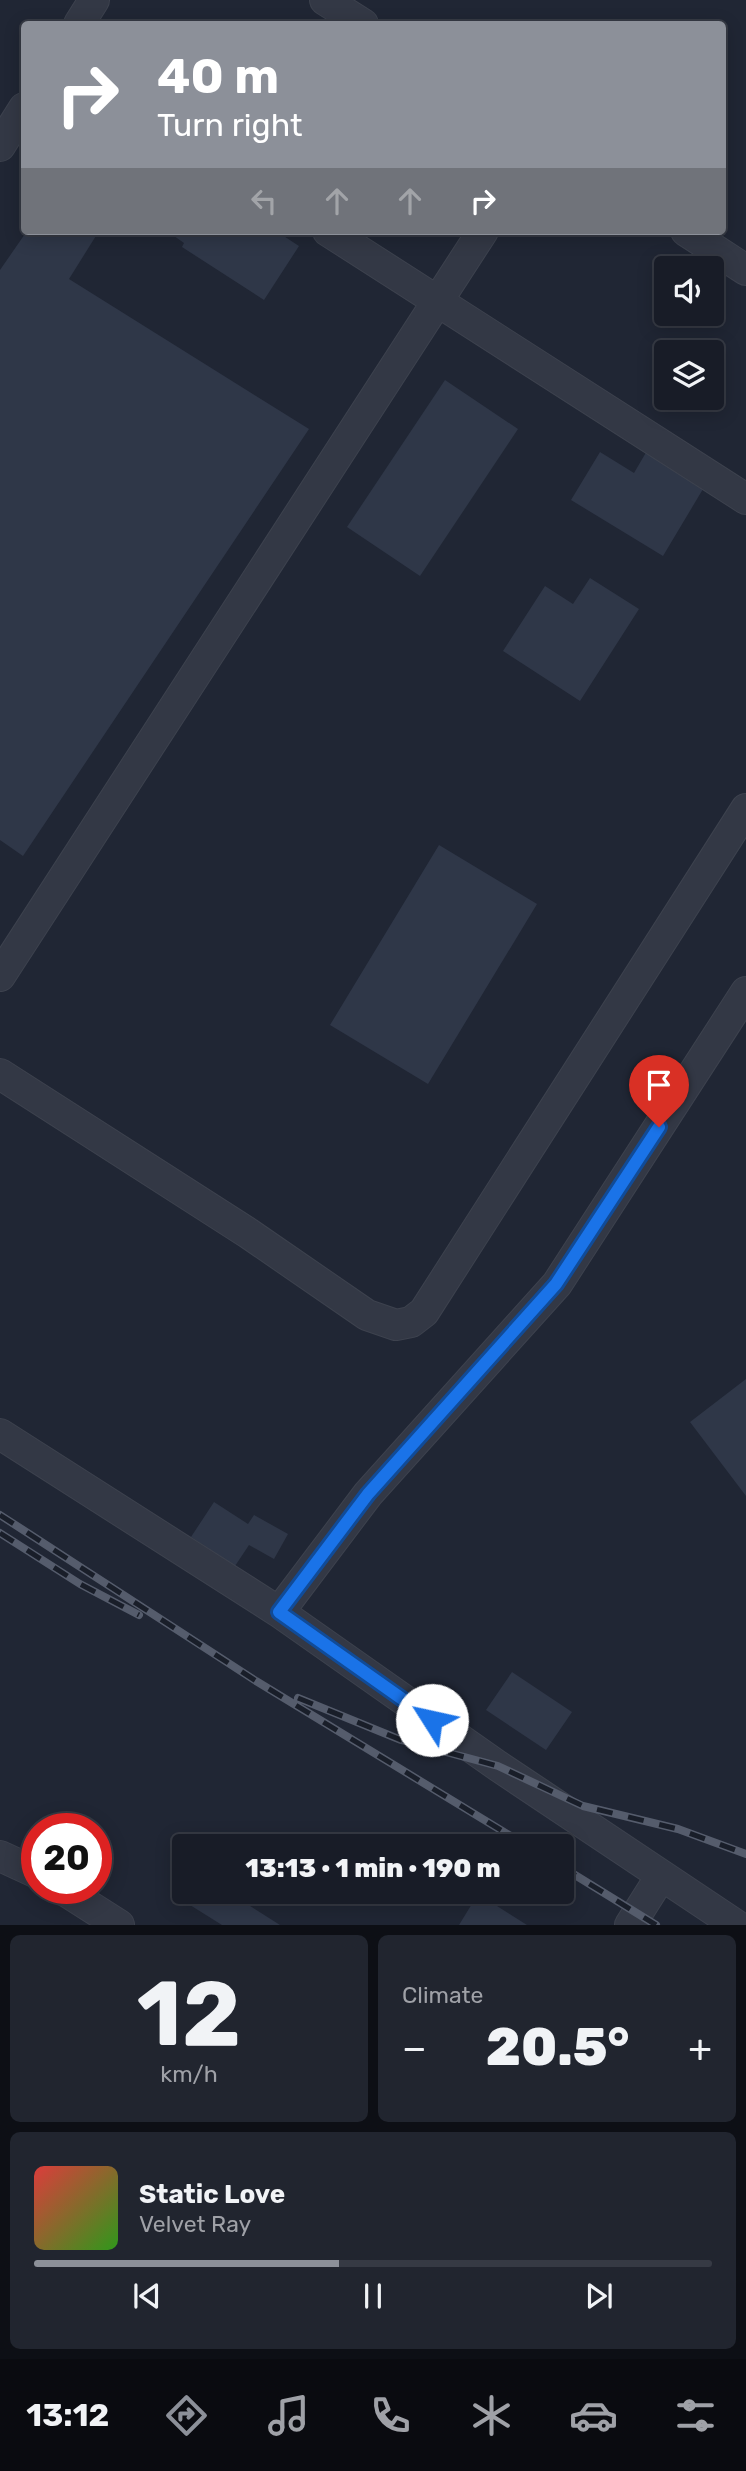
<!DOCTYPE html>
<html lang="en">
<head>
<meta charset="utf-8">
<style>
  body { margin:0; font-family:Rubik,sans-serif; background:#21252f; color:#f1f3f6; height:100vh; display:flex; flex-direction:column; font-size:26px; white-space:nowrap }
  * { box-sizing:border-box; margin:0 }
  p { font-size:23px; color:#9fa1a7 }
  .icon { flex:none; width:38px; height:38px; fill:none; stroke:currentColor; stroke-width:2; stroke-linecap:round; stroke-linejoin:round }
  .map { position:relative; height:1925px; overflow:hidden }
  .side { display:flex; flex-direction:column; gap:10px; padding:10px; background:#0d0f15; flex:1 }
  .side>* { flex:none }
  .top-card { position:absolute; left:21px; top:21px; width:705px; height:214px; border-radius:7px; box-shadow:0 4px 18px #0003,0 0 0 2px #363a44; background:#8c9099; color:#fff; overflow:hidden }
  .fabs { position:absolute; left:654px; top:256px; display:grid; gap:14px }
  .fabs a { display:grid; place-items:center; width:70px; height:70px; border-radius:7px; background:#181c27; box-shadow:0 4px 18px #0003,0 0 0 2px #363a44; font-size:35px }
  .speed { position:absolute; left:21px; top:1813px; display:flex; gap:14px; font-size:35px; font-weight:700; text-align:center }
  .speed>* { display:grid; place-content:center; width:91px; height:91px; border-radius:50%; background:#181c27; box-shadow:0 4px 18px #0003,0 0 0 2px #363a44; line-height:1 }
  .speed .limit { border:10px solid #d22; background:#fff; color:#111 }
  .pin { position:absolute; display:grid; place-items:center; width:60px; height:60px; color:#fff; margin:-72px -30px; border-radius:50% 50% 50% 0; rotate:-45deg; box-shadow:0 0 7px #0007 }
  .pin .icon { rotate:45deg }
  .me { position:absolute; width:77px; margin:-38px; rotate:305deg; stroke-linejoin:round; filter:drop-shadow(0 0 5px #0008) }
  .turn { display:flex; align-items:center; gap:24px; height:147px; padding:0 21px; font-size:32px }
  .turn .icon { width:91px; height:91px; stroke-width:2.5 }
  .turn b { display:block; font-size:49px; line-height:60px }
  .lanes { display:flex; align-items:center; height:66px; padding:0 21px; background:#0003; justify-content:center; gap:35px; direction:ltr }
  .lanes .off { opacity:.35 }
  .big { font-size:52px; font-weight:800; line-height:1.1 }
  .side .tile { flex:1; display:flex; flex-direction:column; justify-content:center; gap:10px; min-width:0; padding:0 24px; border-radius:10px; background:#21252f }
  .side .dial { align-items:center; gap:0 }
  .dial b { font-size:91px; line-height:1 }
  .song { display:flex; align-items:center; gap:21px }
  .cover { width:84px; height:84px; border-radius:10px; background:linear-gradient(135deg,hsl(0 70% 55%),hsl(110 70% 35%)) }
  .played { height:7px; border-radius:4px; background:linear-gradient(90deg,#8c9099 45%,#363a44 45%) }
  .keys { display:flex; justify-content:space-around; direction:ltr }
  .heat { display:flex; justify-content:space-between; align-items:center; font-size:38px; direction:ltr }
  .side .tiles { flex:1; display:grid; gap:10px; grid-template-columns:1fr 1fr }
  .tile:last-child { grid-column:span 2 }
  .trip { position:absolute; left:172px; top:1834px; width:402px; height:70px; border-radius:7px; background:#181c27; box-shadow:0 4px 18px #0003,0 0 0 2px #363a44; font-weight:800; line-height:70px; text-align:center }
  .tab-bar { display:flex; height:112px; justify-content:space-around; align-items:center; background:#0a0b10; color:#9fa1a7 }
  .tab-bar .icon { width:49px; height:49px }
  .tab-bar .active { color:#8c9099 }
  .tab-bar b { font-size:32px; color:#f1f3f6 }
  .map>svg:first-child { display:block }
  .building { fill:#2f3748 }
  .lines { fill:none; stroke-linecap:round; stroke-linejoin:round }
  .minor-casing { stroke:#3d424e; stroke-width:32 }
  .minor { stroke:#333845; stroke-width:30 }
  .rail-casing { stroke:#555c6c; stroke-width:8 }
  .rail { stroke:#191e29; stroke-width:5; stroke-dasharray:16; stroke-linecap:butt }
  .route-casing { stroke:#114b97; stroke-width:18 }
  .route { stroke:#1a73e8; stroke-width:12 }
</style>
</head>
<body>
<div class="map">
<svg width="746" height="1925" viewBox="0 0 746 1925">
  <rect width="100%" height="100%" fill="#202634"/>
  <!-- building -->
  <path class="building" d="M27,231H99L69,279L309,429L23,856L0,840V270Z
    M167,231H276L299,246L264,300L182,247L184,243Z
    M445,380L518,429L420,576L347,527Z
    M651,444L709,479L663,556L571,500L600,452L634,473Z
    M590,578L639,609L580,701L503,651L545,586L573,604Z
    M439,845L537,904L428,1084L330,1025Z
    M746,1379V1496L690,1422Z
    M214,1502L248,1524L254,1515L288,1534L274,1559L249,1545L235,1566L191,1537Z
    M512,1672L572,1712L546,1750L486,1710Z
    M199,1892H228L280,1925H222L190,1905Z
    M478,1894L527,1925H459Z"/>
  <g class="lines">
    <defs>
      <path id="minor" d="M325,0L363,24
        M79,24L94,0
        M0,146L24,108
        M328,231L746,499
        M686,231L746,270
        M0,976L483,231
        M0,1074L248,1233L367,1315L396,1325L411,1322L424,1312L746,809
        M0,1434L279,1612L498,1766L736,1925
        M279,1612L368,1494L557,1284L746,992
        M0,1856L37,1873
        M61,1888L119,1925
        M630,1925L661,1876"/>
    </defs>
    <!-- minor casing -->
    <use href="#minor" class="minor-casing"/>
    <!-- minor -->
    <use href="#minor" class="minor"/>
    <defs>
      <path id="rail" d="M0,1515L256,1681L527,1846
        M0,1533L80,1584L139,1615
        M298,1698L401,1740L498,1766L583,1806L678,1829L746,1854
        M562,1867L656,1925"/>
    </defs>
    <!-- rail casing -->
    <use href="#rail" class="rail-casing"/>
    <!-- rail -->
    <use href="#rail" class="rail"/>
  </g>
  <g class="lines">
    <defs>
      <path id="route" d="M432,1720L279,1612L368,1494L556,1284L659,1127"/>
    </defs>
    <!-- route casing -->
    <use href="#route" class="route-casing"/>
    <!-- route -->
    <use href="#route" class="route"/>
  </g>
</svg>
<div class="fabs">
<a><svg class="icon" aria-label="sound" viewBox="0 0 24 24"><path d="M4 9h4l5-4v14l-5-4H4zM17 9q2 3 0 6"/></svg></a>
<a><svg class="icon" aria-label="layers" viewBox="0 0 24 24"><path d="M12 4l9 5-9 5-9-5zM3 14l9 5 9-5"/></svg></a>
</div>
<div class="speed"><div class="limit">20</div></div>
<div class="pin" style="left:659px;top:1127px;background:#d93025"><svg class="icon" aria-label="arrive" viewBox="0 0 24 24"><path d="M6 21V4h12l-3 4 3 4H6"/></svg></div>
<svg class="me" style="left:432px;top:1720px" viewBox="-20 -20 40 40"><circle r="19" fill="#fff"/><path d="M0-13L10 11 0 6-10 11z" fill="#1a73e8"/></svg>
<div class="trip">13:13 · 1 min · 190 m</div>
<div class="top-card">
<div class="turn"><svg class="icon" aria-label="right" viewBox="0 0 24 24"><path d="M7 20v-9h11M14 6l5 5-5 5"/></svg><div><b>40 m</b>Turn right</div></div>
<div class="lanes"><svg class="icon off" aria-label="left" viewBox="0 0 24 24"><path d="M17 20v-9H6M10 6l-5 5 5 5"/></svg><svg class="icon off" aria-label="ahead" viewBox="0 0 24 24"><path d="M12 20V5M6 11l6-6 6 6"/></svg><svg class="icon off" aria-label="ahead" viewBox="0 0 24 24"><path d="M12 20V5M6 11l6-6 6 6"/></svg><svg class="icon" aria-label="right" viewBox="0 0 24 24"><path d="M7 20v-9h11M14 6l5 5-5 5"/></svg></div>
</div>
</div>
<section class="side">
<div class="tiles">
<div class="tile dial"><b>12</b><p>km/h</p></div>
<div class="tile"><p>Climate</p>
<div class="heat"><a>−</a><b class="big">20.5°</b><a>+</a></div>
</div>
<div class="tile">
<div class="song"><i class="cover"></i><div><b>Static Love</b><p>Velvet Ray</p></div></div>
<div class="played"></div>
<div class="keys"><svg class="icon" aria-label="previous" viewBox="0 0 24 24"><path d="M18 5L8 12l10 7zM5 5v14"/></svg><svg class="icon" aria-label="pause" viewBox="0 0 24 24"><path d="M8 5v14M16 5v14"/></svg><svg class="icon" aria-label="next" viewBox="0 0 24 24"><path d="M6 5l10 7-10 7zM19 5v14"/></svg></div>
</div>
</div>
</section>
<nav class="tab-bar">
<b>13:12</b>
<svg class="icon active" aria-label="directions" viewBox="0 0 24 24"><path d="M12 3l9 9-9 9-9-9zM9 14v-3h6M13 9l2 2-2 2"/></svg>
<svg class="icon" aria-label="music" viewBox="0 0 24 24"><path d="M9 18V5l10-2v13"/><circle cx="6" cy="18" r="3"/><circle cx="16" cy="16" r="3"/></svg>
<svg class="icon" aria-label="phone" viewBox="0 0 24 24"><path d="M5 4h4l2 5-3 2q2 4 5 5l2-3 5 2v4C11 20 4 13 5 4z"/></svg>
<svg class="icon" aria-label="climate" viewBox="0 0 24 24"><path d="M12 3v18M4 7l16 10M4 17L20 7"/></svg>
<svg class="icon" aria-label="car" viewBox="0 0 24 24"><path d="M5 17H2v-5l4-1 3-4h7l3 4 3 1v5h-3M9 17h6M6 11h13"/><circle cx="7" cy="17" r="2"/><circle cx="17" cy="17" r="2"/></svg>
<svg class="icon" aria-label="filters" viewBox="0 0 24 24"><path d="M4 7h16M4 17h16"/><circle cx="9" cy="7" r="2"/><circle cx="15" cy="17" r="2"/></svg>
</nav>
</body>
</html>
